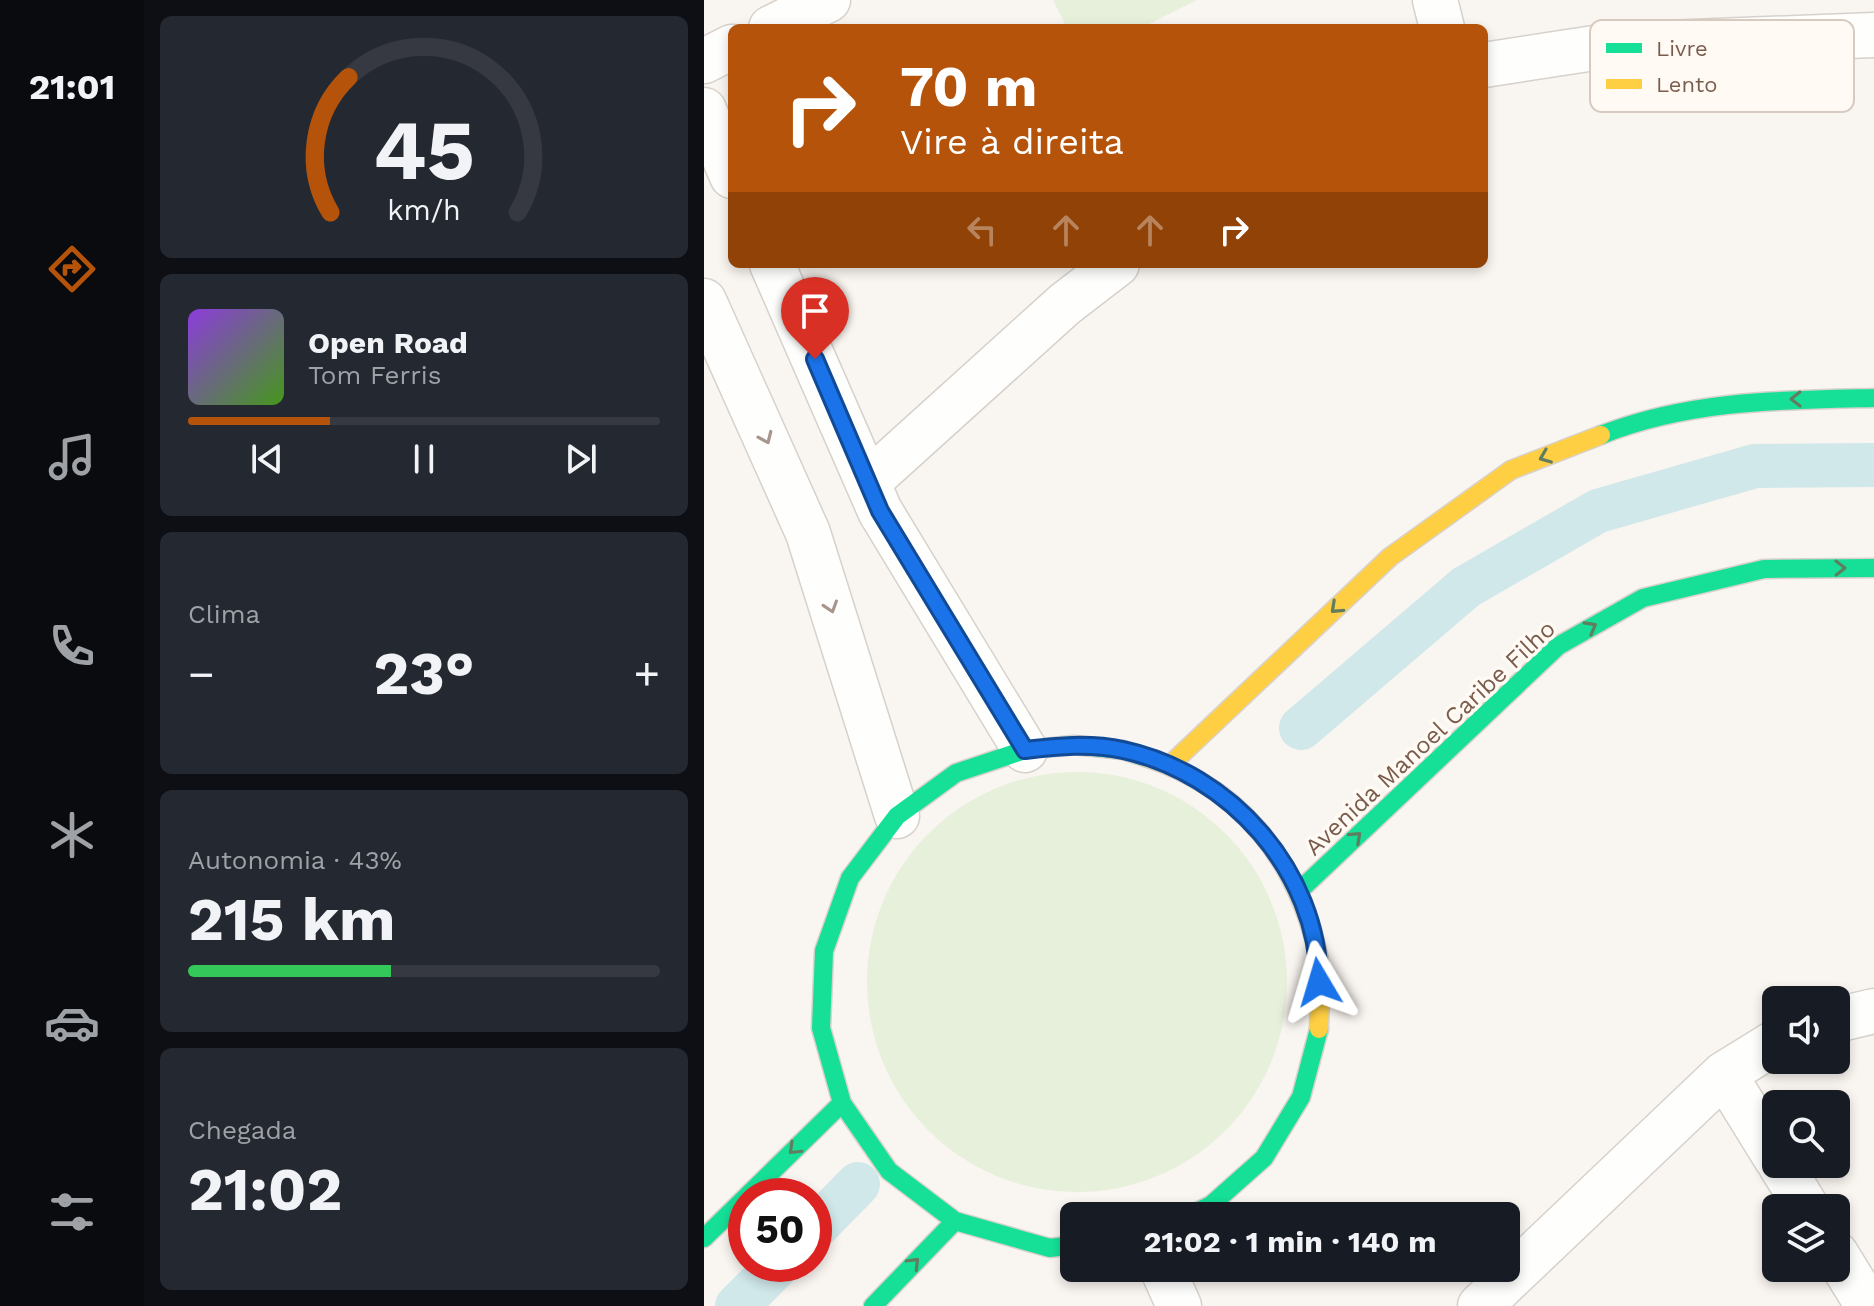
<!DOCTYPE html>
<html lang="pt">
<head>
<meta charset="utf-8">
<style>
  body { margin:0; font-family:"Work Sans",sans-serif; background:#242831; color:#f1f3f6; height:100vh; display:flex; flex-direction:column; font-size:30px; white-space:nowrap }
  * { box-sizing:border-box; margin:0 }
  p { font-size:26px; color:#9ea1a6 }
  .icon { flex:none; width:44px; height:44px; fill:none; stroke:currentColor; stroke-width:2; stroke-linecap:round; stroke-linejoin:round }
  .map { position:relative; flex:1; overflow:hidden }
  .details { display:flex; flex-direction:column; gap:16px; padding:16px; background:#0d0f14; width:560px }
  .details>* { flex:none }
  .guide { position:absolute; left:24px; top:24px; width:760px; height:244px; border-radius:12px; box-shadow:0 4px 12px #0003; background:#b45309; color:#fff; overflow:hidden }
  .fabs { position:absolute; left:1058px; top:986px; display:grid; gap:16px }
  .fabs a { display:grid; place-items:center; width:88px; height:88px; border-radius:12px; background:#171b24; box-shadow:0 4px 12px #0003; font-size:40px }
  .speed { position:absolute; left:24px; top:1178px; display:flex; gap:16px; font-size:40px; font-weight:700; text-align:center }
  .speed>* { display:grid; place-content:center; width:104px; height:104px; border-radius:50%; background:#171b24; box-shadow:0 4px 12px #0003; line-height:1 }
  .speed .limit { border:12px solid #d22; background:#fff; color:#111 }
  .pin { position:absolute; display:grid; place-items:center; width:68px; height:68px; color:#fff; margin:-82px -34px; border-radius:50% 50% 50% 0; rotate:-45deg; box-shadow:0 0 8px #0007 }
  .pin .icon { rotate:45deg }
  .me { position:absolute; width:88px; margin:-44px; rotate:353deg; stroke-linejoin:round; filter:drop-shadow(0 0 6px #0008) }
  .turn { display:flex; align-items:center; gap:28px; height:168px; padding:0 40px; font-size:36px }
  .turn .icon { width:104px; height:104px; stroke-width:2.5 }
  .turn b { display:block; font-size:56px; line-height:68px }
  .lanes { display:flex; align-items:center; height:76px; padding:0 40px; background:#0003; justify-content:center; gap:40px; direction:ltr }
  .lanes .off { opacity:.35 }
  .big { font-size:60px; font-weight:700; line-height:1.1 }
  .details .tile { flex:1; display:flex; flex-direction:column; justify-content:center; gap:12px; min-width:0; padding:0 28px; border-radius:12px; background:#242831 }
  .details .dial { align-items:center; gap:0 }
  .dial svg { height:208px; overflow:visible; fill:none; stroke:#363941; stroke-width:7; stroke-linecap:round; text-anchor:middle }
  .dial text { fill:#f1f3f6; stroke:none }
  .song { display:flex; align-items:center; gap:24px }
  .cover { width:96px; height:96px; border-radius:12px; background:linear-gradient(135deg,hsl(270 70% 55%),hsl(100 70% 35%)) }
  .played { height:8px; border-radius:4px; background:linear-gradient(90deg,#b45309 30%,#363941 30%) }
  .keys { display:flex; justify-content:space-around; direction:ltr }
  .heat { display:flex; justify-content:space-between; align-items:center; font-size:44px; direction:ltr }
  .charge { height:12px; border-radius:6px; background:linear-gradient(90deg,#34c759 43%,#363941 0) }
  .trip { position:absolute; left:356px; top:1202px; width:460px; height:80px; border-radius:12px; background:#171b24; box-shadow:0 4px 12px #0003; font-weight:700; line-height:80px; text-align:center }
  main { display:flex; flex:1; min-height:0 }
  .dock { display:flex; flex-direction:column; width:144px; justify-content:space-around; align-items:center; background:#090b0e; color:#9ea1a6 }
  .dock .icon { width:56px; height:56px }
  .dock .on { color:#b45309 }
  .dock b { font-size:36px; color:#f1f3f6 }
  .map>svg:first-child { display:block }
  .green { fill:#e7f0db }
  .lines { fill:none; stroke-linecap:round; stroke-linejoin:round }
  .canal { stroke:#d0e8ea; stroke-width:44 }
  .street-casing { stroke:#d7d1cb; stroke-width:47 }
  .fast-casing { stroke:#d9d2cb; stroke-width:21 }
  .slow-casing { stroke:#d9d2cb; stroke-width:21 }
  .street { stroke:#fefefd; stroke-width:44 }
  .fast { stroke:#16e098; stroke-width:18 }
  .slow { stroke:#ffcf43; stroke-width:18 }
  .oneway { stroke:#617d60 }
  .oneway2 { stroke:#a8958b }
  .route-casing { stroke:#114b97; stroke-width:20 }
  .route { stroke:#1a73e8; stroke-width:14 }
  .labels { text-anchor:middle; stroke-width:7; stroke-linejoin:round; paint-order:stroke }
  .street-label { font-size:24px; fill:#7a5c4d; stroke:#fffaf3 }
  .key { fill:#fffaf3; stroke:#d7cbc1; stroke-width:2 }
  .key-label { font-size:22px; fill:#7a5c4d }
</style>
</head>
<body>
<main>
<nav class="dock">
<b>21:01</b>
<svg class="icon on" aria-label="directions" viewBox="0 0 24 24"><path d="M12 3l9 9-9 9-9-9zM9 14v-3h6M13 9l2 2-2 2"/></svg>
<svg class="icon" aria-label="music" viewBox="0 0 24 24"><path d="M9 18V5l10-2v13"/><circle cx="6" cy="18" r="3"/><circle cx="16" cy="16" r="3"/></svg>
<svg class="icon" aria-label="phone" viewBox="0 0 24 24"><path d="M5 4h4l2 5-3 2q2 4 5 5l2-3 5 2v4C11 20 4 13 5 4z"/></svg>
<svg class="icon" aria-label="climate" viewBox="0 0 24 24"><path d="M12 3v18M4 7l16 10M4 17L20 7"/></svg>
<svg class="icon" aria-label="car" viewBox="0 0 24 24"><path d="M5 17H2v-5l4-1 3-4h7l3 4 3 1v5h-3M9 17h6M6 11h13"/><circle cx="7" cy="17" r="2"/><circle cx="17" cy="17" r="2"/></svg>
<svg class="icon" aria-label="filters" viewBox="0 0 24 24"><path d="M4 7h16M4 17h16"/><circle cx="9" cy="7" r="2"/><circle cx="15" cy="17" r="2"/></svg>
</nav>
<section class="details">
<div class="tile dial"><svg viewBox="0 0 100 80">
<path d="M14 69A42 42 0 1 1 86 69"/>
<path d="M14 69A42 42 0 0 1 21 17" stroke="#b45309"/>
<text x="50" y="56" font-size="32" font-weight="700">45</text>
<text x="50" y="72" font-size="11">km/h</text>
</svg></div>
<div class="tile">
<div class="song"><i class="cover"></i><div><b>Open Road</b><p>Tom Ferris</p></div></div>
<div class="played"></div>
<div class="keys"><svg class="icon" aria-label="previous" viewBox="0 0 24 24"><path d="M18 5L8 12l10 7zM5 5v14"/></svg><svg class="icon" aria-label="pause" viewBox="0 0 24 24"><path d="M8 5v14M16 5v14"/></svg><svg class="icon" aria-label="next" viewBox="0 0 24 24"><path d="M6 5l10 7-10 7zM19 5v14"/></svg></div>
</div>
<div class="tile"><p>Clima</p>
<div class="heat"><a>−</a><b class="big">23°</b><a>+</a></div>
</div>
<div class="tile"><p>Autonomia · 43%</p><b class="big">215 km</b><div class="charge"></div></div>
<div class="tile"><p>Chegada</p><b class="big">21:02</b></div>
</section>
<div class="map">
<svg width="1170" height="1306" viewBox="0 0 1170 1306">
  <rect width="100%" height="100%" fill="#f9f5f0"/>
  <!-- green -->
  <path class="green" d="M349,0H493L437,28H363Z
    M163 982a210 210 0 1 1 420 0a210 210 0 1 1-420 0Z"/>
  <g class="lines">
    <!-- canal -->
    <path class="canal" d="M597,728L762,587L894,511L1051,466L1170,465
      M110,1229L154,1184
      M33,1306L75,1264"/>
    <defs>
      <path id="street" d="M731,0L738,28
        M67,28L124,0
        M0,61L28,47
        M780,65L910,45L1170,35
        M0,110L28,176
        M68,264L176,511L321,750
        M0,301L104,533L193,816
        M164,482L361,304L413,264
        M1132,1020L1170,1011
        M1020,1074L1072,1158
        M1076,1164L1103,1208
        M1132,1254L1164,1306
        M458,1268L475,1306
        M776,1306L1020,1074L1072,1042"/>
      <path id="fast" d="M897,435C986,400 1076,400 1170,398
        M595,891L854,646L939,598L1060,569L1170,568
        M43,1196L138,1103
        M485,1216L507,1205L560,1158L597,1097L615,1029
        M0,1238L42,1197
        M370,1245L346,1248L251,1221L185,1171L138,1103L117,1028L120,951L146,878L193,816L252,773L321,750L370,745L419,750L441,757
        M169,1306L251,1221"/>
      <path id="slow" d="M441,757C536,787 593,859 614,955C619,978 615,1006 615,1029
        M466,765L686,557L807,470L897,435"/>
    </defs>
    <!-- street casing -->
    <use href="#street" class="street-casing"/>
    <!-- fast casing -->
    <use href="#fast" class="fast-casing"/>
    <!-- slow casing -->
    <use href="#slow" class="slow-casing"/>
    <!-- street -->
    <use href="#street" class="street"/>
    <!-- fast -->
    <use href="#fast" class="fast"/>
    <!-- slow -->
    <use href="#slow" class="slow"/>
  </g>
  <!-- one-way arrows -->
  <defs><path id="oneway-chevron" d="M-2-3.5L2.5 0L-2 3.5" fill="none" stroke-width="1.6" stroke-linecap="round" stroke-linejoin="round" transform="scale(2)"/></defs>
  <g class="oneway">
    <use href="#oneway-chevron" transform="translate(1092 399) rotate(179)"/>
    <use href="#oneway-chevron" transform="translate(841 457) rotate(158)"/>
    <use href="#oneway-chevron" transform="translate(1136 568) rotate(-1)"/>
    <use href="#oneway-chevron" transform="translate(632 608) rotate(137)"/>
    <use href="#oneway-chevron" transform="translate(887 627) rotate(-29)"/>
    <use href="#oneway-chevron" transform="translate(652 837) rotate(-43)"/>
    <use href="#oneway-chevron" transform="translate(90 1149) rotate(136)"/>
    <use href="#oneway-chevron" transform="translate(210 1263) rotate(-46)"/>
  </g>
  <g class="oneway2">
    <use href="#oneway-chevron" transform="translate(62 438) rotate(66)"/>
    <use href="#oneway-chevron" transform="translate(127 607) rotate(72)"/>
  </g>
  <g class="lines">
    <defs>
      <path id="route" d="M111,359L176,511L321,750C354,746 386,743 419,750C526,773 614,871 615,982"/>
    </defs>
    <!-- route casing -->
    <use href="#route" class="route-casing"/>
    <!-- route -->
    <use href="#route" class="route"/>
  </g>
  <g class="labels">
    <!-- street labels -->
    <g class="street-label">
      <text transform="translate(726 738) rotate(-43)" y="8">Avenida Manoel Caribe Filho</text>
    </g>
  </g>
  <!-- legend -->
  <rect x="886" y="20" width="264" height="92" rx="12" class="key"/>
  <rect x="902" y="43" width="36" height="10" fill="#16e098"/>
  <rect x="902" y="79" width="36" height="10" fill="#ffcf43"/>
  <g class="key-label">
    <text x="952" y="56">Livre</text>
    <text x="952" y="92">Lento</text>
  </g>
</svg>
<div class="fabs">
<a><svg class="icon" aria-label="sound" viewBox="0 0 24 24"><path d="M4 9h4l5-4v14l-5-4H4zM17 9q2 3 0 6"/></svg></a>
<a><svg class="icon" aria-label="search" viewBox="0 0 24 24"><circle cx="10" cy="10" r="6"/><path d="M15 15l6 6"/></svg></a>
<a><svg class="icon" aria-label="layers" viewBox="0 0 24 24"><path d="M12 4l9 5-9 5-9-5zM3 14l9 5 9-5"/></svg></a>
</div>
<div class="speed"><div class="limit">50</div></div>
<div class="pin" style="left:111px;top:359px;background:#d93025"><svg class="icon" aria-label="arrive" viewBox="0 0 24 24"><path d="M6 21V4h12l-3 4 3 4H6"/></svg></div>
<svg class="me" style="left:615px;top:982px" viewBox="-20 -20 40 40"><path d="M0-17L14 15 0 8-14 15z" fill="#1a73e8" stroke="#fff" stroke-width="4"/></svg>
<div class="trip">21:02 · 1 min · 140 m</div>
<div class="guide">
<div class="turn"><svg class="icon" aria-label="right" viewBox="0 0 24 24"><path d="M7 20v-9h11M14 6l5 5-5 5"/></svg><div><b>70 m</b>Vire à direita</div></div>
<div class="lanes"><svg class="icon off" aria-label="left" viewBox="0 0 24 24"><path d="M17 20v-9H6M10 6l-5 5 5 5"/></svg><svg class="icon off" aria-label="ahead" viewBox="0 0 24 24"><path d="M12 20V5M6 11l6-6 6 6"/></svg><svg class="icon off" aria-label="ahead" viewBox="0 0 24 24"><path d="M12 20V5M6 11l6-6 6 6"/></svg><svg class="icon" aria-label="right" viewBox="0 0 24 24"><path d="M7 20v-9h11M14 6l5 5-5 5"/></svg></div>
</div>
</div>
</main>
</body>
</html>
